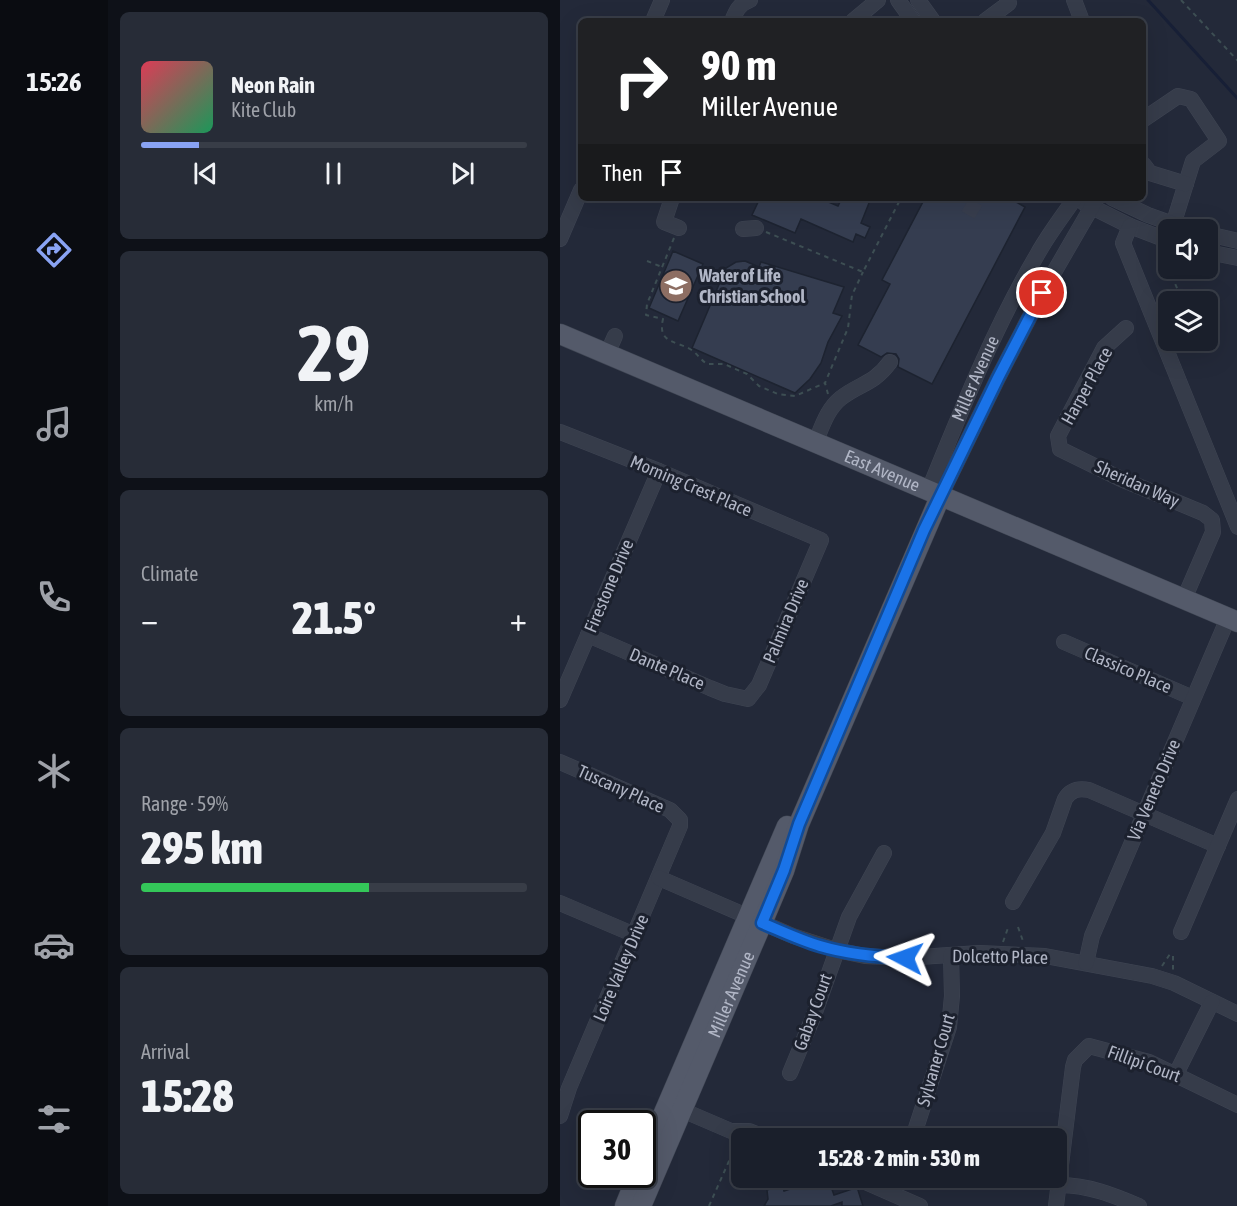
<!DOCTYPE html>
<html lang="en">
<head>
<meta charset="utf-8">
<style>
  body { margin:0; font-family:"Asap Condensed",sans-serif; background:#272c37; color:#f1f3f6; height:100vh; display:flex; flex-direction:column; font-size:22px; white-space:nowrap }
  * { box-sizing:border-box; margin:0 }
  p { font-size:20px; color:#9fa2a9 }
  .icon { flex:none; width:33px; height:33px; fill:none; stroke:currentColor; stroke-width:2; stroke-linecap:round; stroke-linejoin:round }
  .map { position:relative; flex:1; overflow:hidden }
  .drawer { display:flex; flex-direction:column; gap:12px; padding:12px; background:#0e1118; width:452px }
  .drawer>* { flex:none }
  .top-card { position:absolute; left:18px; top:18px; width:568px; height:183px; border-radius:9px; box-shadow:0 6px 24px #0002,0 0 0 2px #383d47; background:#202124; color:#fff; overflow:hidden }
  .controls { position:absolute; left:598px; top:219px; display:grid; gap:12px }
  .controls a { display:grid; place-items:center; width:60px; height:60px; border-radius:9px; background:#1a1f2b; box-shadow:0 6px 24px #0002,0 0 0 2px #383d47; font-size:30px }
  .speed { position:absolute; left:18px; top:1110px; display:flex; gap:12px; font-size:30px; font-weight:700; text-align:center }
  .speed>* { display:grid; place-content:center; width:78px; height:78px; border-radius:50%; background:#1a1f2b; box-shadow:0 6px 24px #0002,0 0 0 2px #383d47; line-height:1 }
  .speed .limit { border:3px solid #111; border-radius:9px; background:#fff; color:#111 }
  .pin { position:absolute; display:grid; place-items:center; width:51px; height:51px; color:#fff; margin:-26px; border:3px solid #fff; border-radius:50%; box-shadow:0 2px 6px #0007 }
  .me { position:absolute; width:66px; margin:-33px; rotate:274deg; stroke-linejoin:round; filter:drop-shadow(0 0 4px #0008) }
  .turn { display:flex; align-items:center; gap:21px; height:126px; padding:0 24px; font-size:27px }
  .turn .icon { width:78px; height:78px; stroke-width:2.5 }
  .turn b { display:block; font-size:42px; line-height:51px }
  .then { display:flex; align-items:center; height:57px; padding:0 24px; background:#0003; gap:12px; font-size:22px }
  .big { font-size:45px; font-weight:800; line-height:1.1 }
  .drawer .tile { flex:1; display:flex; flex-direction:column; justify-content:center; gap:9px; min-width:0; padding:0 21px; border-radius:9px; background:#272c37 }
  .drawer .dial { align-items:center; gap:0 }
  .dial b { font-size:78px; line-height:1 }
  .song { display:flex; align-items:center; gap:18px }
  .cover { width:72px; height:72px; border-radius:9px; background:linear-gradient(135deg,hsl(350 70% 55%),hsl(150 70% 35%)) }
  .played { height:6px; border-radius:3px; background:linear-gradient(90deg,#89a3f3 15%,#383d47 15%) }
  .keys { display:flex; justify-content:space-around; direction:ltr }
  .heat { display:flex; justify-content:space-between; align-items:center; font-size:33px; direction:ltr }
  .charge { height:9px; border-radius:4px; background:linear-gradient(90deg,#34c759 59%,#383d47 0) }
  .trip { position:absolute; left:171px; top:1128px; width:336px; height:60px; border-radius:9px; background:#1a1f2b; box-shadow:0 6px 24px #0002,0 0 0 2px #383d47; font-weight:800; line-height:60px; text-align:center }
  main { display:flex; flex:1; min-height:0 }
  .menu { display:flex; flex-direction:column; width:108px; justify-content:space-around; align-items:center; background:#0a0c11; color:#9fa2a9 }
  .menu .icon { width:42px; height:42px }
  .menu .current { color:#89a3f3 }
  .menu b { font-size:27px; color:#f1f3f6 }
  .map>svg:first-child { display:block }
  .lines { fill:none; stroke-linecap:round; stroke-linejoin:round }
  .stream { stroke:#171f36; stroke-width:3 }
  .building { fill:#353d50; stroke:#1d2330; stroke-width:1.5 }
  .minor-tunnel { stroke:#383e4e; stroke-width:15; stroke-dasharray:15 8; stroke-linecap:butt }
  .minor-casing { stroke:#3f4553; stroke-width:16 }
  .major-casing { stroke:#3f4553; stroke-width:21 }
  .path { stroke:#3d4e53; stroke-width:2; stroke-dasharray:4.5 4.5; stroke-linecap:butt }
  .minor { stroke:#363c4a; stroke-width:15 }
  .major { stroke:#545a6a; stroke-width:20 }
  .route-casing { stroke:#114b97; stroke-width:15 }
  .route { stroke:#1a73e8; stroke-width:10 }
  .labels { text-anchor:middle; stroke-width:6; stroke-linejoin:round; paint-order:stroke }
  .poi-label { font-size:18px; font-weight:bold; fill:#b1b6c6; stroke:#1c212e; text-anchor:start }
  .street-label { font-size:18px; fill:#b1b6c6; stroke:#1c212e }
</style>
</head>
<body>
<main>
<nav class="menu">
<b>15:26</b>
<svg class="icon current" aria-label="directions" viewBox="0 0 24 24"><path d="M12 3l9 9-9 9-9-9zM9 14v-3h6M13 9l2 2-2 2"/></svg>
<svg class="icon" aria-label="music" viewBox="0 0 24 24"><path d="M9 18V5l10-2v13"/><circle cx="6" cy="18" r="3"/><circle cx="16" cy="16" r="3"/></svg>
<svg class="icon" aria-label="phone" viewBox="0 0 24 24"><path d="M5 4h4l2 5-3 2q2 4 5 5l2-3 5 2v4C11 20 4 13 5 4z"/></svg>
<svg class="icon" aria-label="climate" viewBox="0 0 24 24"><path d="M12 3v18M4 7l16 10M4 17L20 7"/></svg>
<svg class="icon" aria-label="car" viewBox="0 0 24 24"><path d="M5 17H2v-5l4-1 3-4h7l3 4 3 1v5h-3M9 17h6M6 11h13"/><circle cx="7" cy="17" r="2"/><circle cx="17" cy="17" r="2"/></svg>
<svg class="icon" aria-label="filters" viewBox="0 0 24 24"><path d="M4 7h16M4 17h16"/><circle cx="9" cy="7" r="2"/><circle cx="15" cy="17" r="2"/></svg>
</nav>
<section class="drawer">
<div class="tile">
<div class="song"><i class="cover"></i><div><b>Neon Rain</b><p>Kite Club</p></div></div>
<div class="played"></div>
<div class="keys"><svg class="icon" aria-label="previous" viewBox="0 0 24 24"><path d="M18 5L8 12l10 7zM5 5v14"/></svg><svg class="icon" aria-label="pause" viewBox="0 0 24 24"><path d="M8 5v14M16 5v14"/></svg><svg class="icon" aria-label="next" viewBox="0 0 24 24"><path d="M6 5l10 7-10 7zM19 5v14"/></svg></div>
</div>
<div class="tile dial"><b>29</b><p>km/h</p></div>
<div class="tile"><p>Climate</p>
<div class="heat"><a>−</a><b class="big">21.5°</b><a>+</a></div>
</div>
<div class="tile"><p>Range · 59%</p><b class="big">295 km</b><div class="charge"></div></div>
<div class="tile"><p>Arrival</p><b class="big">15:28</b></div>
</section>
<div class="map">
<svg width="678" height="1206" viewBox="0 0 678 1206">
  <rect width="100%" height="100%" fill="#232939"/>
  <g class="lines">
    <!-- stream -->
    <path class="stream" d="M588,0L678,99"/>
  </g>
  <!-- building -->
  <path class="building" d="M200,198H259L278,206L282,198H311L301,223L310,227L305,238L296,234L293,242L241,219L235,233L192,215Z
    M365,198H458L456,202L465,207L372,384L338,367L339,359L336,354L327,353L321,357L298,345L330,284L322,280Z
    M113,251L143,264L118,321L89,308Z
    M185,261L199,267L201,262L284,287L273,313L282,316L268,342L261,363L250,379L235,393L132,348L166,268L176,262Z
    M264,1178H268L274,1195L295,1188L298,1190L303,1206H282V1202L271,1206H204L208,1199L207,1190L222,1185L224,1191Z"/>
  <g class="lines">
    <!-- minor-tunnel -->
    <path class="minor-tunnel" d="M408,215L418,198"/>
    <defs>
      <g id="minor">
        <path d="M338,0L353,21"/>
        <path d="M358,0L373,21"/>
        <path d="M514,0L522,21"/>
        <path d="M93,21L102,0"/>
        <path d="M172,21C176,11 179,4 190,0"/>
        <path d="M293,21L318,0"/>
        <path d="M425,21L449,3L447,0"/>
        <path d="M584,119L618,96L631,99L659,141L633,161L613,225"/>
        <path d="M584,165L590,173L626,184"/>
        <path d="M112,198L104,222L119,228"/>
        <path d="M552,198L588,215L630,230"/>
        <path d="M524,203L570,226L609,241"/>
        <path d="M570,226L563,243L678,527"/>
        <path d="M183,229L196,228"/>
        <path d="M648,234L678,241"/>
        <path d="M0,239L21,190"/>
        <path d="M648,252L678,258"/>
        <path d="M566,328L544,348L498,436L500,449L561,479L643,513L652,520L653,532L624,599"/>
        <path d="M47,354L55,336"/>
        <path d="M0,432L99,471L261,540L199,685L188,699L165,694L150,688L28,635"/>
        <path d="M255,443C262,427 267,409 281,398C300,383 313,385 330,362"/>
        <path id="s1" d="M368,492C401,411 433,330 477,255C488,235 502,217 515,198"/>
        <path d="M380,497L438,378L482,293L537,198"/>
        <path d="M504,642L633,698"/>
        <path d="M0,700L99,471"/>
        <path d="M0,762L110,810L120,820V826L9,1088L0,1116"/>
        <path d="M99,878L233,936L276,950L305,956L345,958L419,953L485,956L592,976L614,983L678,1014"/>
        <path d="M453,902L493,833L505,799C511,789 519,788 529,790L658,846"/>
        <path d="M0,903L75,935"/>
        <path d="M621,932L678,799"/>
        <path d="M526,963L532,936L668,618"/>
        <path d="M230,1073L254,1015L289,917L324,853"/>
        <path d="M616,1074L652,1002"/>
        <path d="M122,1110L171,1131H189L207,1138"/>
        <path d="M356,1128L389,1027L392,996L391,955"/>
        <path d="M296,1178L360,1206"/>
        <path d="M500,1185C528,1185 553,1195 579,1206"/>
        <path d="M496,1206L513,1067L515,1060L529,1046L589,1062L678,1105"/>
      </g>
      <g id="major">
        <path id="s2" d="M0,334L678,622"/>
        <path d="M82,1164L227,826"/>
        <path d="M65,1206L78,1174"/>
        <path id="s3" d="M81,1206L202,923L224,871L239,824L380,497"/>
      </g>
    </defs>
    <!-- minor casing -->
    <use href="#minor" class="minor-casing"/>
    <!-- major casing -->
    <use href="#major" class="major-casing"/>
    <!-- path -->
    <path class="path" d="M621,0L678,61
      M584,190L587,187
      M206,232L303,272L341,198
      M114,238L87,304L86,315L103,319C97,345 118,340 133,351C138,355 141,360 147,364H164L187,374L199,386L218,394L235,396L265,383
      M601,251L620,295L633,302
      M87,261L102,267
      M268,394L265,383L288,328L292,295L303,272
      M458,927L463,941
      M443,942L448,928
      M613,956V970
      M602,966L610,954
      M149,1206L177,1143"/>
    <!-- minor -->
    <use href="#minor" class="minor"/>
    <!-- major -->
    <use href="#major" class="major"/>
  </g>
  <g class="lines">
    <defs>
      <path id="route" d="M345,958C316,957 287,954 260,946C240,940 221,931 202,923L224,870L239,824L364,530L438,378L482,293"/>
    </defs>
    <!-- route casing -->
    <use href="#route" class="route-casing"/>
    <!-- route -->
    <use href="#route" class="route"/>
  </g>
  <!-- icons -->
  <defs>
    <symbol id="school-disc" viewBox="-11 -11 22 22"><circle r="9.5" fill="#8d6e63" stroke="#1c212e"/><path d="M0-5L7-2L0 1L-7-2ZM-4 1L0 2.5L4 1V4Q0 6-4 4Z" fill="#fff"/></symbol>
  </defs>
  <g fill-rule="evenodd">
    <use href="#school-disc" x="97" y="267" width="38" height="38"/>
  </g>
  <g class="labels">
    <!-- poi labels -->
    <g class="poi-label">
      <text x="139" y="282">Water of Life<tspan x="139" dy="21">Christian School</tspan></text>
    </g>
    <!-- street labels -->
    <g class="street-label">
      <text dy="6" stroke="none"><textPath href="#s1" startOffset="123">Miller Avenue</textPath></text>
      <text transform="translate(527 386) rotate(-61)" y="6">Harper Place</text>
      <text dy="6" stroke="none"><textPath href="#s2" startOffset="350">East Avenue</textPath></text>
      <text transform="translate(577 484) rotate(24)" y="6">Sheridan Way</text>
      <text transform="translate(131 486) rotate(23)" y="6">Morning Crest Place</text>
      <text transform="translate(49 586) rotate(-67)" y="6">Firestone Drive</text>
      <text transform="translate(226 621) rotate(-67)" y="6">Palmira Drive</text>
      <text transform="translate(107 669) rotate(23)" y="6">Dante Place</text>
      <text transform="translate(568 670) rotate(23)" y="6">Classico Place</text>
      <text transform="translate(61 789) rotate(24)" y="6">Tuscany Place</text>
      <text transform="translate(594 790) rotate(-67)" y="6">Via Veneto Drive</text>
      <text transform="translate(440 957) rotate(1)" y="6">Dolcetto Place</text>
      <text transform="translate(61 968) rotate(-67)" y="6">Loire Valley Drive</text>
      <text dy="6" stroke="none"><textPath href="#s3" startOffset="230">Miller Avenue</textPath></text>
      <text transform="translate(253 1012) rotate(-70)" y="6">Gabay Court</text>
      <text transform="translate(376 1060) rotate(-74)" y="6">Sylvaner Court</text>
      <text transform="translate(584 1064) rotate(20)" y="6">Fillipi Court</text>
    </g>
  </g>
</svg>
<div class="controls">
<a><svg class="icon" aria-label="sound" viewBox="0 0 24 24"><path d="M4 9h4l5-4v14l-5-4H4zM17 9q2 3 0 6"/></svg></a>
<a><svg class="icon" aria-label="layers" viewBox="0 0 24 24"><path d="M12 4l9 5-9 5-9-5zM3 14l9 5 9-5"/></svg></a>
</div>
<div class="speed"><div class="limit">30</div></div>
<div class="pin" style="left:482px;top:293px;background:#d93025"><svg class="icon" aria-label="arrive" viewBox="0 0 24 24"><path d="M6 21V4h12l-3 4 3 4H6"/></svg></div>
<svg class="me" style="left:345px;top:958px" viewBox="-20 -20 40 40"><path d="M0-17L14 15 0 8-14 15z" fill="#1a73e8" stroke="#fff" stroke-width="4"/></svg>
<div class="trip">15:28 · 2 min · 530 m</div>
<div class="top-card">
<div class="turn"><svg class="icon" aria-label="right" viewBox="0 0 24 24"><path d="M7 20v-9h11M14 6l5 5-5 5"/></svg><div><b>90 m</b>Miller Avenue</div></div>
<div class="then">Then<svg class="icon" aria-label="arrive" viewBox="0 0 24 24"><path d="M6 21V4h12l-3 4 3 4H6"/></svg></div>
</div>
</div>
</main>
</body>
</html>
